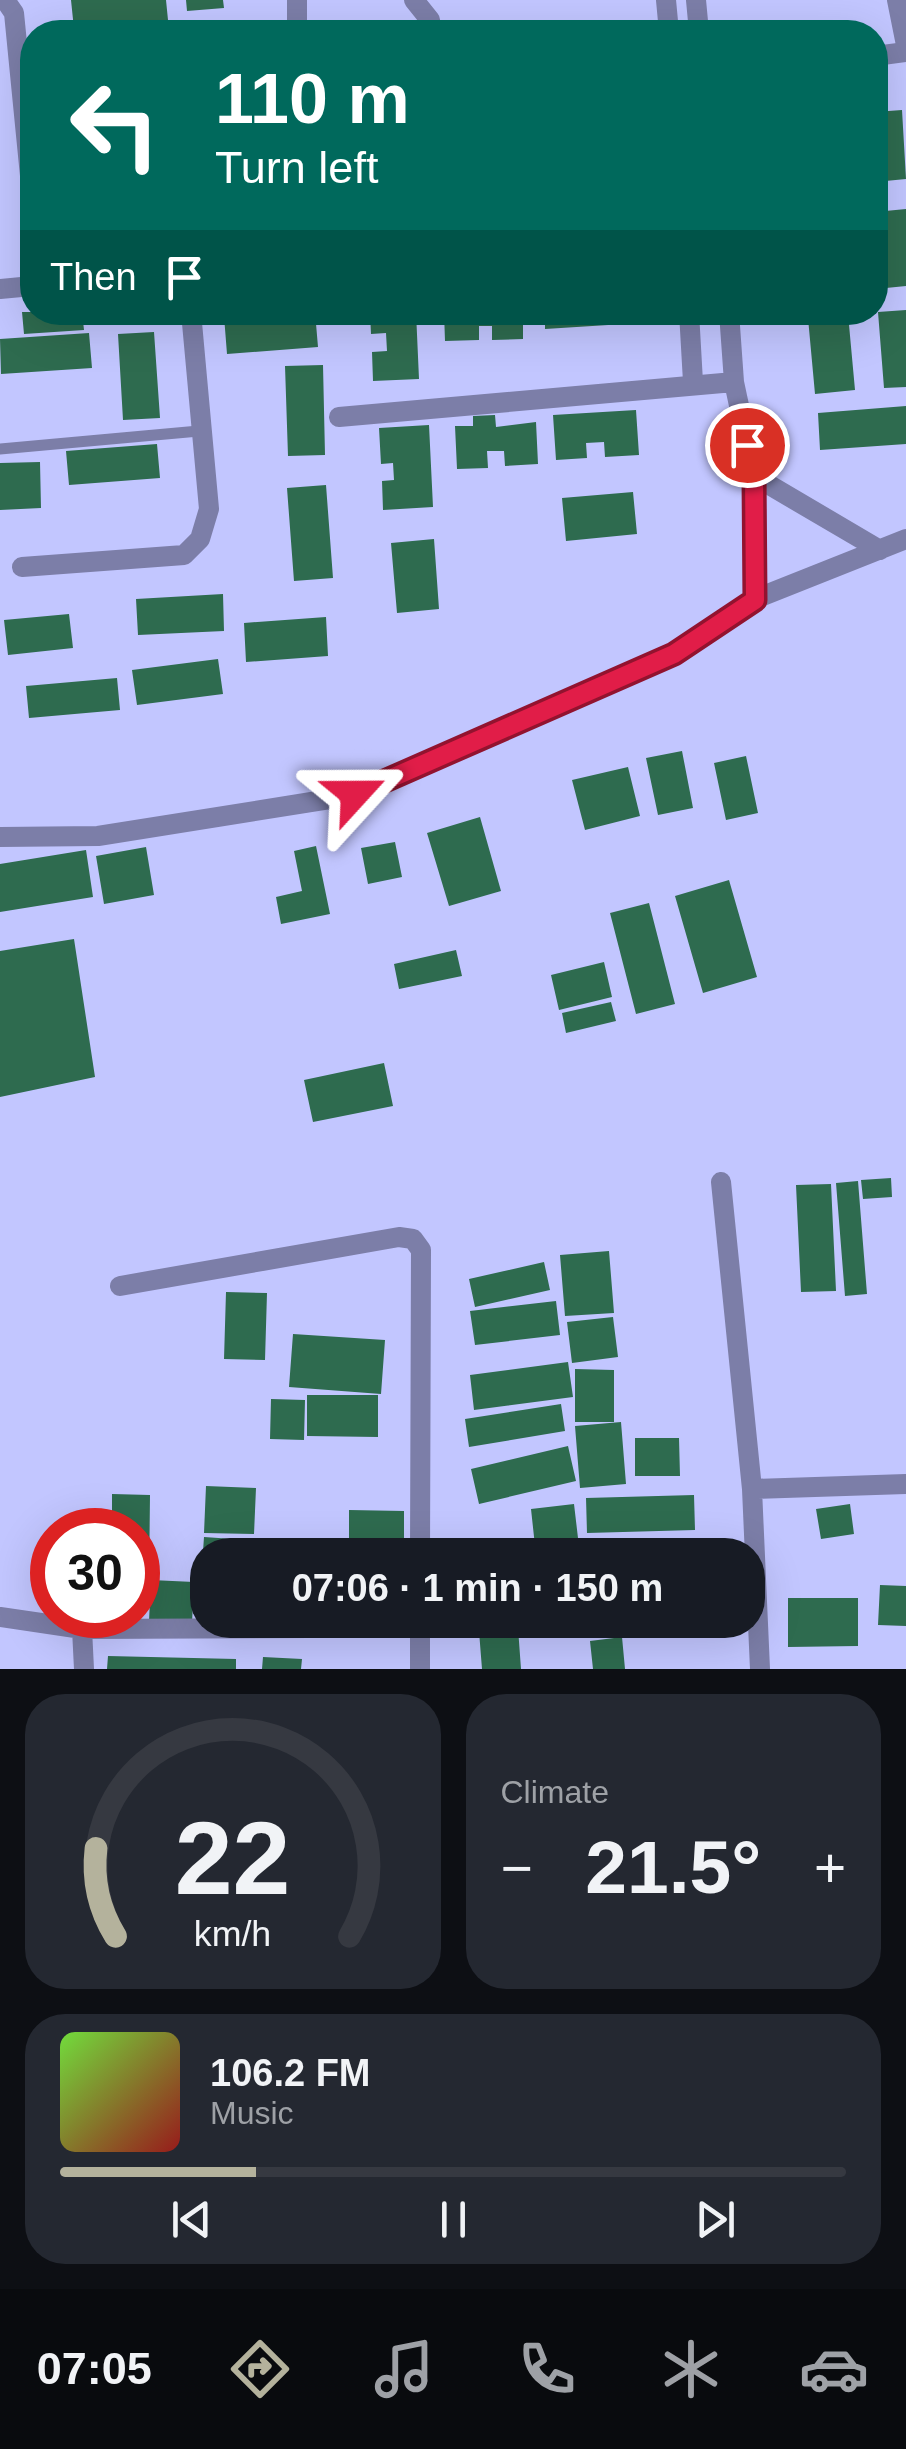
<!DOCTYPE html>
<html lang="en">
<head>
<meta charset="utf-8">
<style>
  body { margin:0; font-family:Helvetica,sans-serif; background:#242831; color:#f1f3f6; height:100vh; display:flex; flex-direction:column; font-size:38px; white-space:nowrap }
  * { box-sizing:border-box; margin:0 }
  p { font-size:32px; color:#9ea1a6 }
  .icon { flex:none; width:55px; height:55px; fill:none; stroke:currentColor; stroke-width:2; stroke-linecap:round; stroke-linejoin:round }
  .map { position:relative; height:1669px; overflow:hidden }
  .sheet { display:flex; flex-direction:column; gap:25px; padding:25px; background:#0d0f14; flex:1 }
  .sheet>* { flex:none }
  .hud { position:absolute; left:20px; top:20px; width:868px; height:305px; border-radius:40px; box-shadow:0 10px 40px #0002; background:#00695c; color:#fff; overflow:hidden }
  .speed { position:absolute; left:30px; top:1508px; display:flex; gap:20px; font-size:50px; font-weight:700; text-align:center }
  .speed>* { display:grid; place-content:center; width:130px; height:130px; border-radius:50%; background:#171b24; box-shadow:0 10px 40px #0002; line-height:1 }
  .speed .limit { border:15px solid #d22; background:#fff; color:#111 }
  .pin { position:absolute; display:grid; place-items:center; width:85px; height:85px; color:#fff; margin:-42px; border:5px solid #fff; border-radius:50%; box-shadow:0 2px 10px #0007 }
  .me { position:absolute; width:110px; margin:-55px; rotate:66deg; stroke-linejoin:round; filter:drop-shadow(0 0 8px #0008) }
  .turn { display:flex; align-items:center; gap:35px; height:210px; padding:0 30px; font-size:45px }
  .turn .icon { width:130px; height:130px; stroke-width:2.5 }
  .turn b { display:block; font-size:70px; line-height:85px }
  .then { display:flex; align-items:center; height:95px; padding:0 30px; background:#0003; gap:20px; font-size:38px }
  .big { font-size:75px; font-weight:700; line-height:1.1 }
  .sheet .card { flex:1; display:flex; flex-direction:column; justify-content:center; gap:15px; min-width:0; padding:0 35px; border-radius:40px; background:#242831 }
  .sheet .dial { align-items:center; gap:0 }
  .dial svg { height:260px; overflow:visible; fill:none; stroke:#363941; stroke-width:7; stroke-linecap:round; text-anchor:middle }
  .dial text { fill:#f1f3f6; stroke:none }
  .song { display:flex; align-items:center; gap:30px }
  .cover { width:120px; height:120px; border-radius:15px; background:linear-gradient(135deg,hsl(100 70% 55%),hsl(0 70% 35%)) }
  .played { height:10px; border-radius:5px; background:linear-gradient(90deg,#b4b29c 25%,#363941 25%) }
  .keys { display:flex; justify-content:space-around; direction:ltr }
  .heat { display:flex; justify-content:space-between; align-items:center; font-size:55px; direction:ltr }
  .sheet .tiles { flex:1; display:grid; gap:25px; grid-template-columns:1fr 1fr }
  .card:last-child { grid-column:span 2 }
  .trip { position:absolute; left:190px; top:1538px; width:575px; height:100px; border-radius:40px; background:#171b24; box-shadow:0 10px 40px #0002; font-weight:700; line-height:100px; text-align:center }
  .menu { display:flex; height:160px; justify-content:space-around; align-items:center; background:#090b0e; color:#9ea1a6 }
  .menu .icon { width:70px; height:70px }
  .menu .current { color:#b4b29c }
  .menu b { font-size:45px; color:#f1f3f6 }
  .map>svg:first-child { display:block }
  .building { fill:#2e6b4f }
  .lines { fill:none; stroke-linecap:round; stroke-linejoin:round }
  .service { stroke:#7c7ea8; stroke-width:11 }
  .minor { stroke:#7c7ea8; stroke-width:20 }
  .route-casing { stroke:#92132f; stroke-width:25 }
  .route { stroke:#e11d48; stroke-width:18 }
</style>
</head>
<body>
<div class="map">
<svg width="906" height="1669" viewBox="0 0 906 1669">
  <rect width="100%" height="100%" fill="#c2c6ff"/>
  <!-- building -->
  <path class="building" d="M71,0H166L168,20L74,29Z
    M186,0H223L224,8L187,11Z
    M622,20L623,32H583V23Z
    M384,23L385,32H349L348,26Z
    M902,110L906,179L875,182V112Z
    M906,209V286L876,289L875,212Z
    M906,310V387L884,388L878,312Z
    M22,312H82L84,330L24,334Z
    M274,312H315L318,347L227,354L224,316Z
    M370,312H416L419,379L373,381L372,352L387,351L386,333L371,334Z
    M444,312H523V339L492,340V326H479V340L445,341Z
    M545,312H623L624,324L545,329Z
    M848,314L855,390L815,394L808,318Z
    M154,332L160,418L123,420L118,334Z
    M89,333L92,368L1,374L0,339Z
    M323,365L325,455L288,456L285,366Z
    M906,406V444L820,450L818,413Z
    M636,410L639,455L605,457L604,442L586,443L587,458L556,460L553,415Z
    M495,415L496,427L536,422L538,464L505,466L504,451H487L488,468L457,469L455,426H473V416Z
    M429,425L433,507L383,510L382,481L394,480L393,463L381,464L379,428Z
    M157,444L160,478L69,485L66,451Z
    M40,462L41,508L0,510V463Z
    M326,485L333,578L294,581L287,488Z
    M633,492L637,534L566,541L562,498Z
    M434,539L439,609L397,613L391,543Z
    M223,594L224,631L138,635L136,599Z
    M69,614L73,648L8,655L4,620Z
    M326,617L328,656L246,662L244,623Z
    M218,659L223,694L137,705L132,670Z
    M117,678L120,710L29,718L26,686Z
    M682,751L693,808L658,815L646,758Z
    M746,756L758,813L726,820L714,763Z
    M628,767L640,816L585,830L572,780Z
    M480,817L501,891L449,906L427,833Z
    M395,842L402,877L368,884L361,848Z
    M316,846L330,914L281,924L276,897L302,891L294,851Z
    M146,847L154,895L104,904L96,856Z
    M86,850L93,897L0,912V864Z
    M729,880L757,977L703,993L675,896Z
    M649,903L675,1004L636,1014L610,913Z
    M74,939L95,1077L0,1097V951Z
    M456,950L462,976L399,989L394,964Z
    M604,962L612,997L559,1010L551,975Z
    M611,1002L616,1021L566,1033L562,1013Z
    M384,1063L393,1106L313,1122L304,1080Z
    M891,1178L892,1197L863,1199L861,1180Z
    M858,1181L867,1294L845,1296L836,1183Z
    M831,1184L836,1291L801,1292L796,1185Z
    M609,1251L614,1313L565,1316L560,1255Z
    M544,1262L550,1290L475,1307L469,1279Z
    M226,1292L267,1293L265,1360L224,1359Z
    M556,1301L560,1335L475,1345L470,1311Z
    M613,1317L618,1357L572,1363L567,1322Z
    M293,1334L385,1340L381,1394L289,1387Z
    M568,1362L573,1397L474,1410L470,1375Z
    M575,1369L614,1370V1422H575Z
    M307,1395H378V1437L307,1436Z
    M271,1399L305,1400L304,1440L270,1439Z
    M561,1404L565,1431L469,1447L465,1419Z
    M621,1422L626,1484L580,1488L575,1426Z
    M635,1438H679L680,1476H635Z
    M568,1446L576,1481L479,1504L471,1469Z
    M206,1486L256,1488L254,1534L204,1533Z
    M112,1494L150,1495L149,1585L138,1584V1530H112Z
    M694,1495L695,1530L587,1533L586,1498Z
    M574,1504L580,1555H536L531,1509Z
    M850,1504L854,1534L821,1539L816,1509Z
    M349,1510L404,1511V1555H349Z
    M204,1537L247,1540L246,1555H208V1594H200Z
    M151,1580L194,1582L192,1623L149,1621Z
    M880,1585L906,1586V1626L878,1625Z
    M788,1598H858V1646L788,1647Z
    M518,1628L521,1669H482L479,1631Z
    M622,1637L625,1669H593L590,1641Z
    M108,1656L236,1659V1669H107Z
    M263,1657L302,1659L301,1669H262Z"/>
  <g class="lines">
    <!-- service -->
    <path class="service" d="M0,449L199,431"/>
    <!-- minor -->
    <path class="minor" d="M5,0L14,13L32,196
      M414,0L430,20L431,32
      M666,0L669,32
      M696,0L699,32
      M897,0L906,45
      M297,32V0
      M875,56L906,52
      M0,289L32,286
      M689,312L693,382
      M729,312L734,382L754,476L755,599
      M339,417L734,382
      M754,476L880,550
      M22,567L184,555L200,539L209,509L191,312
      M0,837L98,836L355,795L674,654L755,599L906,539
      M721,1182L752,1489L760,1669
      M120,1286L399,1237L413,1239L421,1250L420,1555
      M752,1489L906,1484
      M0,1617L82,1629L84,1669
      M420,1620V1669
      M82,1629L310,1628L406,1620"/>
  </g>
  <g class="lines">
    <defs>
      <path id="route" d="M355,794L674,654L755,600L754,476L747,445"/>
    </defs>
    <!-- route casing -->
    <use href="#route" class="route-casing"/>
    <!-- route -->
    <use href="#route" class="route"/>
  </g>
</svg>
<div class="speed"><div class="limit">30</div></div>
<div class="pin" style="left:747px;top:445px;background:#d93025"><svg class="icon" aria-label="arrive" viewBox="0 0 24 24"><path d="M6 21V4h12l-3 4 3 4H6"/></svg></div>
<svg class="me" style="left:355px;top:794px" viewBox="-20 -20 40 40"><path d="M0-17L14 15 0 8-14 15z" fill="#e11d48" stroke="#fff" stroke-width="4"/></svg>
<div class="trip">07:06 · 1 min · 150 m</div>
<div class="hud">
<div class="turn"><svg class="icon" aria-label="left" viewBox="0 0 24 24"><path d="M17 20v-9H6M10 6l-5 5 5 5"/></svg><div><b>110 m</b>Turn left</div></div>
<div class="then">Then<svg class="icon" aria-label="arrive" viewBox="0 0 24 24"><path d="M6 21V4h12l-3 4 3 4H6"/></svg></div>
</div>
</div>
<section class="sheet">
<div class="tiles">
<div class="card dial"><svg viewBox="0 0 100 80">
<path d="M14 69A42 42 0 1 1 86 69"/>
<path d="M14 69A42 42 0 0 1 8 42" stroke="#b4b29c"/>
<text x="50" y="56" font-size="32" font-weight="700">22</text>
<text x="50" y="72" font-size="11">km/h</text>
</svg></div>
<div class="card"><p>Climate</p>
<div class="heat"><a>−</a><b class="big">21.5°</b><a>+</a></div>
</div>
<div class="card">
<div class="song"><i class="cover"></i><div><b>106.2 FM</b><p>Music</p></div></div>
<div class="played"></div>
<div class="keys"><svg class="icon" aria-label="previous" viewBox="0 0 24 24"><path d="M18 5L8 12l10 7zM5 5v14"/></svg><svg class="icon" aria-label="pause" viewBox="0 0 24 24"><path d="M8 5v14M16 5v14"/></svg><svg class="icon" aria-label="next" viewBox="0 0 24 24"><path d="M6 5l10 7-10 7zM19 5v14"/></svg></div>
</div>
</div>
</section>
<nav class="menu">
<b>07:05</b>
<svg class="icon current" aria-label="directions" viewBox="0 0 24 24"><path d="M12 3l9 9-9 9-9-9zM9 14v-3h6M13 9l2 2-2 2"/></svg>
<svg class="icon" aria-label="music" viewBox="0 0 24 24"><path d="M9 18V5l10-2v13"/><circle cx="6" cy="18" r="3"/><circle cx="16" cy="16" r="3"/></svg>
<svg class="icon" aria-label="phone" viewBox="0 0 24 24"><path d="M5 4h4l2 5-3 2q2 4 5 5l2-3 5 2v4C11 20 4 13 5 4z"/></svg>
<svg class="icon" aria-label="climate" viewBox="0 0 24 24"><path d="M12 3v18M4 7l16 10M4 17L20 7"/></svg>
<svg class="icon" aria-label="car" viewBox="0 0 24 24"><path d="M5 17H2v-5l4-1 3-4h7l3 4 3 1v5h-3M9 17h6M6 11h13"/><circle cx="7" cy="17" r="2"/><circle cx="17" cy="17" r="2"/></svg>
</nav>
</body>
</html>
